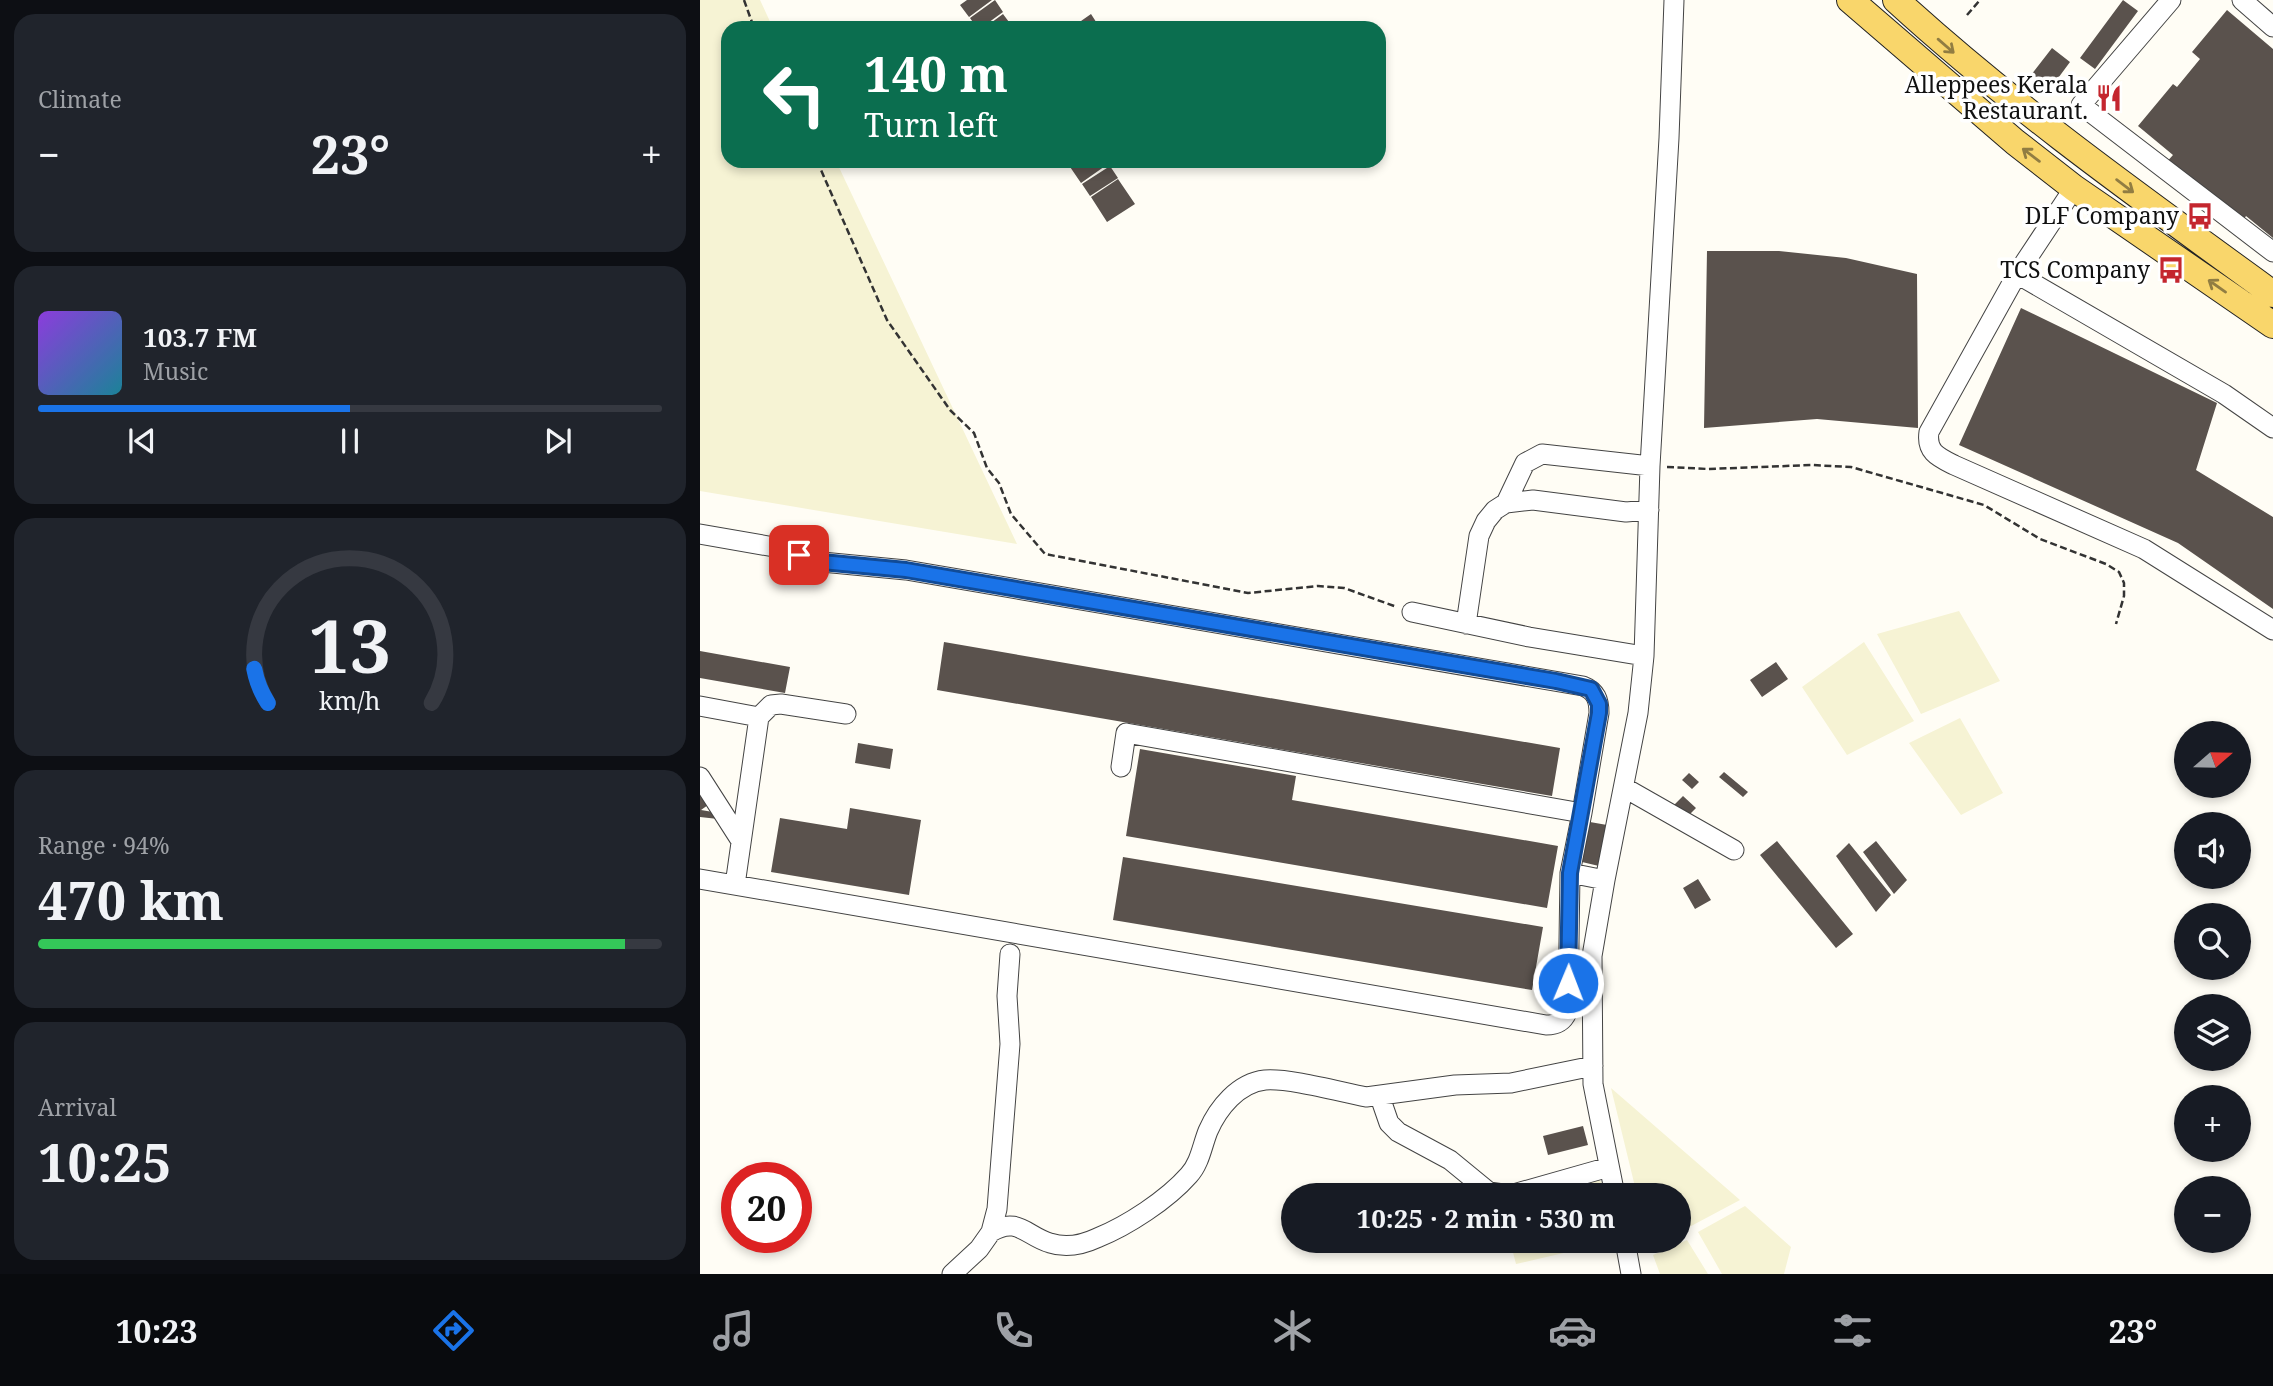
<!DOCTYPE html>
<html lang="en">
<head>
<meta charset="utf-8">
<style>
  body { margin:0; font-family:"Noto Serif",serif; background:#20242c; color:#f1f3f6; height:100vh; display:flex; flex-direction:column; font-size:26px; white-space:nowrap }
  * { box-sizing:border-box; margin:0 }
  p { font-size:23px; color:#9ea1a6 }
  .icon { flex:none; width:38px; height:38px; fill:none; stroke:currentColor; stroke-width:2; stroke-linecap:round; stroke-linejoin:round }
  .map { position:relative; flex:1; overflow:hidden }
  .sheet { display:flex; flex-direction:column; gap:14px; padding:14px; background:#0d0f14; width:700px }
  .sheet>* { flex:none }
  .hud { position:absolute; left:21px; top:21px; width:665px; height:147px; border-radius:21px; box-shadow:0 4px 10px #0003; background:#0b6e4f; color:#fff; overflow:hidden }
  .needle { width:46px; rotate:70deg }
  .fabs { position:absolute; left:1474px; top:721px; display:grid; gap:14px }
  .fabs a { display:grid; place-items:center; width:77px; height:77px; border-radius:50%; background:#171b24; box-shadow:0 4px 10px #0003; font-size:35px }
  .speed { position:absolute; left:21px; top:1162px; display:flex; gap:14px; font-size:35px; font-weight:700; text-align:center }
  .speed>* { display:grid; place-content:center; width:91px; height:91px; border-radius:50%; background:#171b24; box-shadow:0 4px 10px #0003; line-height:1 }
  .speed .limit { border:10px solid #d22; background:#fff; color:#111 }
  .pin { position:absolute; display:grid; place-items:center; width:60px; height:60px; color:#fff; margin:-30px; border-radius:14px; box-shadow:0 4px 10px #0006 }
  .me { position:absolute; width:77px; margin:-38px; rotate:1deg; stroke-linejoin:round; filter:drop-shadow(0 0 5px #0008) }
  .turn { display:flex; align-items:center; gap:24px; height:147px; padding:0 28px; font-size:32px }
  .turn .icon { width:91px; height:91px; stroke-width:2.5 }
  .turn b { display:block; font-size:49px; line-height:60px }
  .big { font-size:52px; font-weight:700; line-height:1.1 }
  .sheet .card { flex:1; display:flex; flex-direction:column; justify-content:center; gap:10px; min-width:0; padding:0 24px; border-radius:21px; background:#20242c }
  .sheet .dial { align-items:center; gap:0 }
  .dial svg { height:182px; overflow:visible; fill:none; stroke:#363941; stroke-width:7; stroke-linecap:round; text-anchor:middle }
  .dial text { fill:#f1f3f6; stroke:none }
  .song { display:flex; align-items:center; gap:21px }
  .cover { width:84px; height:84px; border-radius:10px; background:linear-gradient(135deg,hsl(270 70% 55%),hsl(190 70% 35%)) }
  .played { height:7px; border-radius:4px; background:linear-gradient(90deg,#1a73e8 50%,#363941 50%) }
  .keys { display:flex; justify-content:space-around; direction:ltr }
  .heat { display:flex; justify-content:space-between; align-items:center; font-size:38px; direction:ltr }
  .charge { height:10px; border-radius:5px; background:linear-gradient(90deg,#34c759 94%,#363941 0) }
  .trip { position:absolute; left:581px; top:1183px; width:410px; height:70px; border-radius:35px; background:#171b24; box-shadow:0 4px 10px #0003; font-weight:700; line-height:70px; text-align:center }
  .tab-bar { display:flex; height:112px; justify-content:space-around; align-items:center; background:#090b0e; color:#9ea1a6 }
  .tab-bar .icon { width:49px; height:49px }
  .tab-bar .on { color:#1a73e8 }
  .tab-bar b { font-size:32px; color:#f1f3f6 }
  main { display:flex; flex:1; min-height:0 }
  .map>svg:first-child { display:block }
  .farmland { fill:#f6f3d4 }
  .building { fill:#5a524d }
  .lines { fill:none; stroke-linecap:round; stroke-linejoin:round }
  .minor-casing { stroke:#444; stroke-width:21 }
  .major-casing { stroke:#222; stroke-width:28 }
  .path { stroke:#333; stroke-width:2.5; stroke-dasharray:7 3.5; stroke-linecap:butt }
  .minor { stroke:#fff; stroke-width:19 }
  .major { stroke:#f9d66b; stroke-width:26 }
  .oneway { stroke:#917d42 }
  .route-casing { stroke:#114b97; stroke-width:18 }
  .route { stroke:#1a73e8; stroke-width:12 }
  .labels { text-anchor:middle; stroke-width:7; stroke-linejoin:round; paint-order:stroke }
  .poi-label { font-size:23px; fill:#111; stroke:#fff; text-anchor:end }
</style>
</head>
<body>
<main>
<section class="sheet">
<div class="card"><p>Climate</p>
<div class="heat"><a>−</a><b class="big">23°</b><a>+</a></div>
</div>
<div class="card">
<div class="song"><i class="cover"></i><div><b>103.7 FM</b><p>Music</p></div></div>
<div class="played"></div>
<div class="keys"><svg class="icon" aria-label="previous" viewBox="0 0 24 24"><path d="M18 5L8 12l10 7zM5 5v14"/></svg><svg class="icon" aria-label="pause" viewBox="0 0 24 24"><path d="M8 5v14M16 5v14"/></svg><svg class="icon" aria-label="next" viewBox="0 0 24 24"><path d="M6 5l10 7-10 7zM19 5v14"/></svg></div>
</div>
<div class="card dial"><svg viewBox="0 0 100 80">
<path d="M14 69A42 42 0 1 1 86 69"/>
<path d="M14 69A42 42 0 0 1 8 54" stroke="#1a73e8"/>
<text x="50" y="56" font-size="32" font-weight="700">13</text>
<text x="50" y="72" font-size="11">km/h</text>
</svg></div>
<div class="card"><p>Range · 94%</p><b class="big">470 km</b><div class="charge"></div></div>
<div class="card"><p>Arrival</p><b class="big">10:25</b></div>
</section>
<div class="map">
<svg width="1573" height="1274" viewBox="0 0 1573 1274">
  <rect width="100%" height="100%" fill="#fffdf5"/>
  <!-- farmland -->
  <path class="farmland" d="M0,0H60L73,28H28V161H136L317,544L0,491Z
    M1259,611L1300,681L1221,714L1177,634Z
    M1164,642L1214,721L1147,755L1102,687Z
    M1260,718L1303,793L1261,815L1209,743Z
    M911,1088L1040,1200L978,1233V1195H937Z
    M899,1179L903,1184L906,1195H827Z
    M1045,1206L1091,1247L1084,1274H1022L998,1232Z
    M987,1240L1008,1274H960L953,1255Z
    M810,1241H915L816,1264Z"/>
  <!-- building -->
  <path class="building" d="M267,0H292L269,17L260,5Z
    M295,0L303,12L281,28H277L270,18Z
    M1423,0L1438,11L1395,69L1380,58Z
    M1527,10L1573,49V238L1546,216L1542,222L1464,165L1473,155L1438,126L1473,84L1477,87L1500,59L1492,52Z
    M303,14L312,26L310,28H284Z
    M391,14L400,28H371Z
    M1352,48L1370,62L1350,89L1331,75Z
    M366,161H406L408,164L381,183Z
    M410,166L418,178L390,196L382,184Z
    M418,179L435,204L407,222L391,197Z
    M1007,251H1079L1146,258L1217,274L1218,428L1117,419L1004,428Z
    M1321,308L1517,403L1496,470L1573,517V609L1478,543L1259,445Z
    M244,642L860,748L852,796L237,690Z
    M0,651L90,667L85,693L0,678Z
    M1076,662L1088,679L1062,697L1050,680Z
    M158,743L193,749L190,769L155,763Z
    M440,749L596,776L592,800L858,846L847,908L426,836Z
    M1024,772L1048,792L1043,797L1019,777Z
    M989,773L999,782L992,789L982,780Z
    M0,793L8,805L1,810L13,812L18,819L0,817Z
    M983,796L996,808L985,819L972,807Z
    M150,808L221,820L209,895L71,872L80,818L147,829Z
    M890,822L907,825L899,866L882,862Z
    M1077,841L1153,934L1136,948L1060,855Z
    M1176,841L1207,880L1194,894L1163,852Z
    M1149,843L1191,895L1176,912L1136,856Z
    M423,857L843,927L832,990L413,920Z
    M998,879L1011,900L995,909L983,888Z
    M883,1126L888,1145L848,1155L843,1136Z"/>
  <g class="lines">
    <defs>
      <path id="minor" d="M1471,0L1381,105L1573,252
        M1542,0L1573,27
        M1374,188L1317,274L1229,432C1226,452 1238,457 1254,465L1444,549L1573,630
        M1317,274L1524,394L1573,428
        M806,503L825,463L842,454L950,466
        M0,534L74,547L122,562L206,570L883,686C896,691 899,700 899,713L882,813
        M712,612L829,637L944,656
        M766,624L779,536L786,521L795,510L806,503L833,500L926,512L949,510
        M0,706L59,717
        M421,767L426,733L882,813L870,873L905,880
        M0,777L41,841
        M925,788L1034,850
        M0,879L846,1025C858,1025 864,1021 868,1010L870,873
        M35,885L59,717L71,705L81,704L146,714
        M680,1097L689,1123L698,1132L750,1160L789,1192L810,1195L909,1167
        M915,1195L893,1084L892,956L905,880L938,713L944,656L950,466L969,138L974,0
        M291,1232C318,1216 326,1236 350,1243C365,1248 382,1245 397,1238C427,1226 467,1200 489,1175C500,1163 502,1146 508,1131C518,1108 538,1083 565,1080C590,1078 640,1092 666,1097L755,1085L811,1083L893,1066
        M925,1241L931,1274
        M252,1274L279,1249L291,1232L297,1209L310,1044L307,996L310,954"/>
      <path id="major" d="M1150,0L1315,142L1374,188L1573,325
        M1196,0C1314,108 1444,200 1573,294"/>
    </defs>
    <!-- minor casing -->
    <use href="#minor" class="minor-casing"/>
    <!-- major casing -->
    <use href="#major" class="major-casing"/>
    <!-- path -->
    <path class="path" d="M44,0L54,28
      M1267,15L1280,0
      M117,161L187,320L250,410L274,433L287,468L299,483L311,514L345,554L548,593L618,586L644,588L697,607
      M967,467L1008,469L1112,465L1151,467L1284,505L1340,539L1406,564L1419,572L1424,583V596L1416,624"/>
    <!-- minor -->
    <use href="#minor" class="minor"/>
    <!-- major -->
    <use href="#major" class="major"/>
  </g>
  <!-- one-way arrows -->
  <defs><path id="oneway-shaft" d="M-6 0H5M1.5-3L5.5 0L1.5 3" fill="none" stroke-width="1.6" stroke-linecap="round" stroke-linejoin="round" transform="scale(1.75)"/></defs>
  <g class="oneway">
    <use href="#oneway-shaft" transform="translate(1246 46) rotate(41)"/>
    <use href="#oneway-shaft" transform="translate(1331 155) rotate(-143)"/>
    <use href="#oneway-shaft" transform="translate(1425 186) rotate(37)"/>
    <use href="#oneway-shaft" transform="translate(1517 286) rotate(-145)"/>
  </g>
  <g class="lines">
    <defs>
      <path id="route" d="M99,555L122,562L206,570L856,681L891,689L899,704V713L870,873L868,983"/>
    </defs>
    <!-- route casing -->
    <use href="#route" class="route-casing"/>
    <!-- route -->
    <use href="#route" class="route"/>
  </g>
  <!-- icons -->
  <defs>
    <symbol id="restaurant-bare" viewBox="-9 -9 18 18"><path d="M-5-6h1v4h1v-4h1v4h1v-4h1v5L-1.5 .5V6h-2V.5L-5-1ZM5-6V6H3V1.5H1.5Q1.5-4 5-6Z" fill="#c4262e" stroke="#fff" stroke-width="2.5" paint-order="stroke"/></symbol>
    <symbol id="bus-bare" viewBox="-9 -9 18 18"><path d="M-5-6H5V4H4V6H2V4H-2V6H-4V4H-5ZM-3.5-4V0h7V-4ZM-3.5 1.2v1.5H-2V1.2ZM2 1.2v1.5H3.5V1.2Z" fill="#c4262e" stroke="#fff" stroke-width="2.5" paint-order="stroke"/></symbol>
  </defs>
  <g fill-rule="evenodd">
    <use href="#restaurant-bare" x="1390" y="79" width="38" height="38"/>
    <use href="#bus-bare" x="1481" y="197" width="38" height="38"/>
    <use href="#bus-bare" x="1452" y="251" width="38" height="38"/>
  </g>
  <g class="labels">
    <!-- poi labels -->
    <g class="poi-label">
      <text x="1388" y="93">Alleppees Kerala<tspan x="1388" dy="26">Restaurant.</tspan></text>
      <text x="1479" y="224">DLF Company</text>
      <text x="1450" y="278">TCS Company</text>
    </g>
  </g>
</svg>
<div class="fabs">
<a><svg class="needle" viewBox="-14 -14 28 28"><path d="M0-13l5 13h-10z" fill="#e53935"/><path d="M0 13l5-13h-10z" fill="#9ea1a6"/></svg></a>
<a><svg class="icon" aria-label="sound" viewBox="0 0 24 24"><path d="M4 9h4l5-4v14l-5-4H4zM17 9q2 3 0 6"/></svg></a>
<a><svg class="icon" aria-label="search" viewBox="0 0 24 24"><circle cx="10" cy="10" r="6"/><path d="M15 15l6 6"/></svg></a>
<a><svg class="icon" aria-label="layers" viewBox="0 0 24 24"><path d="M12 4l9 5-9 5-9-5zM3 14l9 5 9-5"/></svg></a>
<a>+</a>
<a>−</a>
</div>
<div class="speed"><div class="limit">20</div></div>
<div class="pin" style="left:99px;top:555px;background:#d93025"><svg class="icon" aria-label="arrive" viewBox="0 0 24 24"><path d="M6 21V4h12l-3 4 3 4H6"/></svg></div>
<svg class="me" style="left:868px;top:983px" viewBox="-20 -20 40 40"><circle r="17" fill="#1a73e8" stroke="#fff" stroke-width="3"/><path d="M0-11L8 9 0 5-8 9z" fill="#fff"/></svg>
<div class="trip">10:25 · 2 min · 530 m</div>
<div class="hud">
<div class="turn"><svg class="icon" aria-label="left" viewBox="0 0 24 24"><path d="M17 20v-9H6M10 6l-5 5 5 5"/></svg><div><b>140 m</b>Turn left</div></div>
</div>
</div>
</main>
<nav class="tab-bar">
<b>10:23</b>
<svg class="icon on" aria-label="directions" viewBox="0 0 24 24"><path d="M12 3l9 9-9 9-9-9zM9 14v-3h6M13 9l2 2-2 2"/></svg>
<svg class="icon" aria-label="music" viewBox="0 0 24 24"><path d="M9 18V5l10-2v13"/><circle cx="6" cy="18" r="3"/><circle cx="16" cy="16" r="3"/></svg>
<svg class="icon" aria-label="phone" viewBox="0 0 24 24"><path d="M5 4h4l2 5-3 2q2 4 5 5l2-3 5 2v4C11 20 4 13 5 4z"/></svg>
<svg class="icon" aria-label="climate" viewBox="0 0 24 24"><path d="M12 3v18M4 7l16 10M4 17L20 7"/></svg>
<svg class="icon" aria-label="car" viewBox="0 0 24 24"><path d="M5 17H2v-5l4-1 3-4h7l3 4 3 1v5h-3M9 17h6M6 11h13"/><circle cx="7" cy="17" r="2"/><circle cx="17" cy="17" r="2"/></svg>
<svg class="icon" aria-label="filters" viewBox="0 0 24 24"><path d="M4 7h16M4 17h16"/><circle cx="9" cy="7" r="2"/><circle cx="15" cy="17" r="2"/></svg>
<b>23°</b>
</nav>
</body>
</html>
